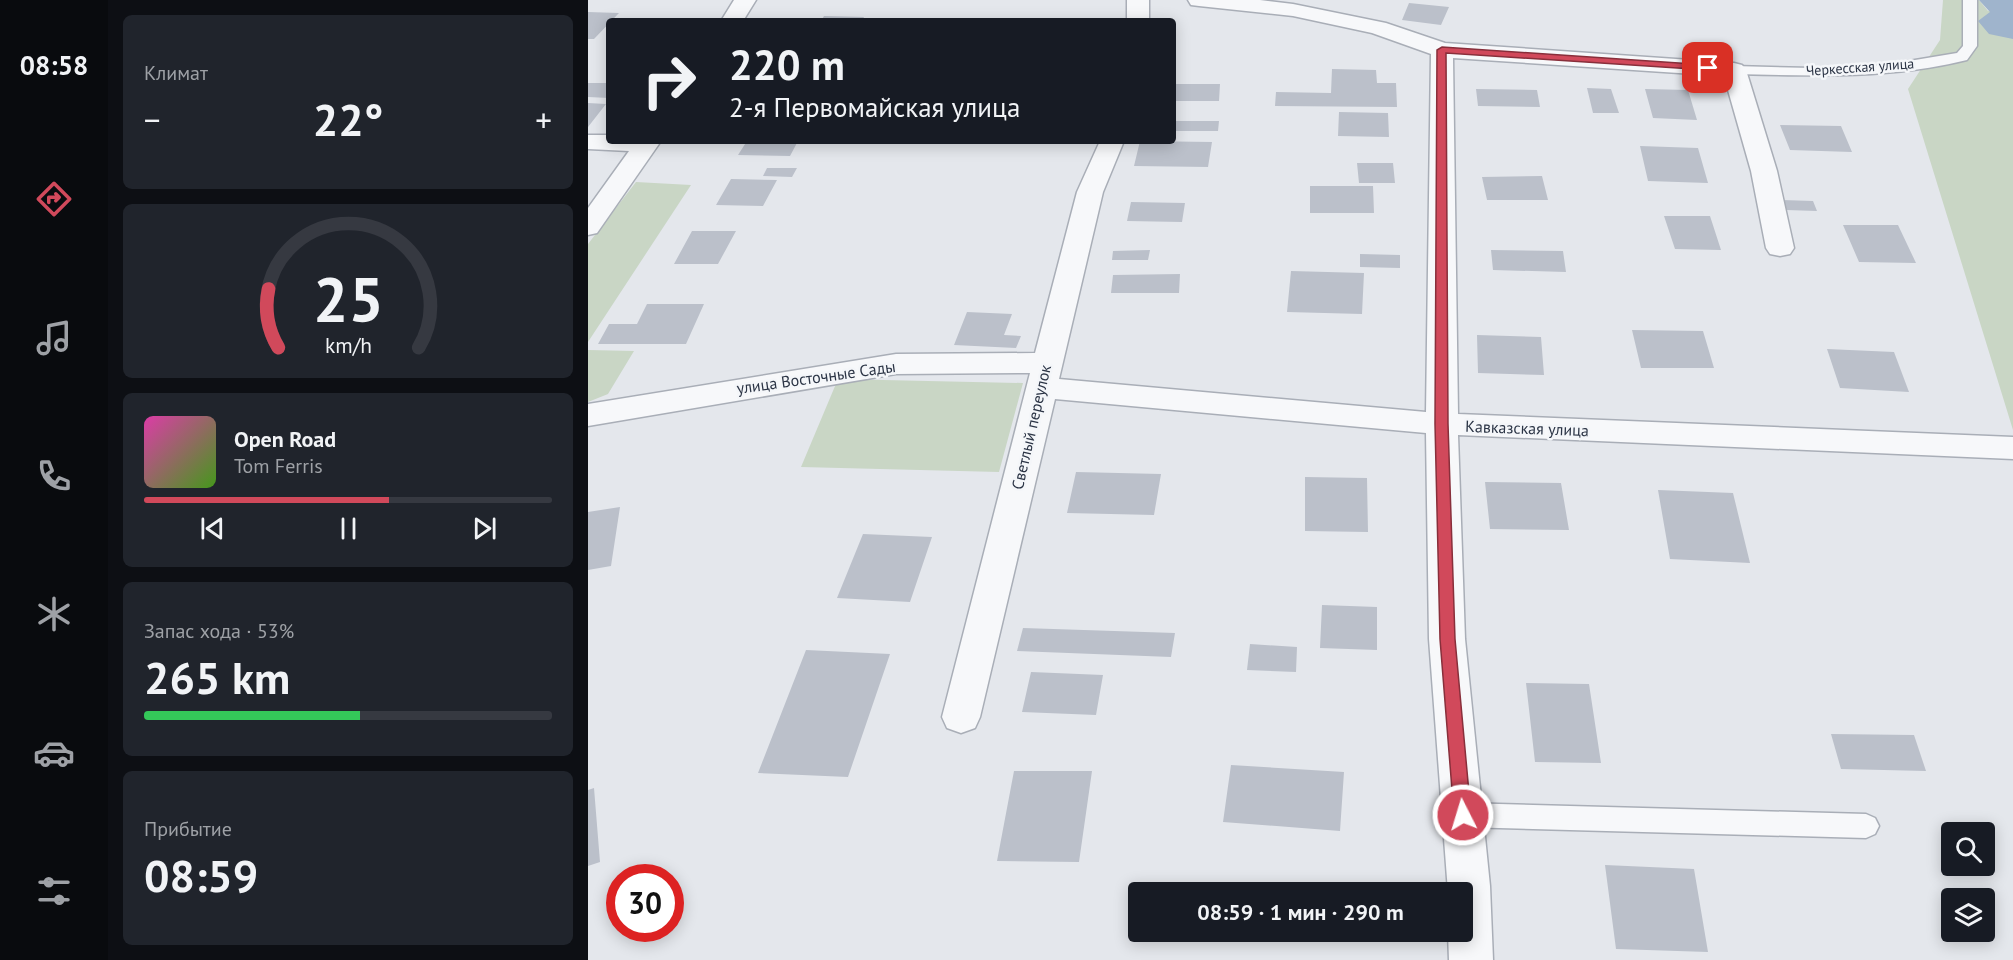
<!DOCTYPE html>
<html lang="ru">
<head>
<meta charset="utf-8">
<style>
  body { margin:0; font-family:"PT Sans",sans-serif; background:#20242c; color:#f1f3f6; height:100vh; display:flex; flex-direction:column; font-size:22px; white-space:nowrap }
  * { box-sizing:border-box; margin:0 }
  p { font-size:20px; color:#9ea1a6 }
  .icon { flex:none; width:33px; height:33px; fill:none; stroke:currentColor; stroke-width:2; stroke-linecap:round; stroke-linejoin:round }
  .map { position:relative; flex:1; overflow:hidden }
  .details { display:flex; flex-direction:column; gap:15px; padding:15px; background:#0d0f14; width:480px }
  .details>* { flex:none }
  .top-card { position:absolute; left:18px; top:18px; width:570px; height:126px; border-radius:6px; box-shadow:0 3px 15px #0003; background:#171b24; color:#f1f3f6; overflow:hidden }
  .buttons { position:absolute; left:1353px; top:822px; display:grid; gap:12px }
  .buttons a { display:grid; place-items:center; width:54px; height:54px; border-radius:6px; background:#171b24; box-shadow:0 3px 15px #0003; font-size:30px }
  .speed { position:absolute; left:18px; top:864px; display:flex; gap:12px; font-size:30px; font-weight:700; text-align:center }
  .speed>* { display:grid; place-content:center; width:78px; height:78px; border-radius:50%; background:#171b24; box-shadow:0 3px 15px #0003; line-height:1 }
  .speed .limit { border:9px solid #d22; background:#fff; color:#111 }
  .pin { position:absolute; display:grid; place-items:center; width:51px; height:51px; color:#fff; margin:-26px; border-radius:12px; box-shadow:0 3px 9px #0006 }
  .me { position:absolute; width:66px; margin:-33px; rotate:355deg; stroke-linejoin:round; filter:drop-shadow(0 0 4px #0008) }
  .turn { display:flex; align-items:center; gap:21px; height:126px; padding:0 24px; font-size:27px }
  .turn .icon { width:78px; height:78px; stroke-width:2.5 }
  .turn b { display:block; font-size:42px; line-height:51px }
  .big { font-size:45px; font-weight:700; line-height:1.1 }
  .details .tile { flex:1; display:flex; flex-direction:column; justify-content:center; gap:9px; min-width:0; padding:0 21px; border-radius:9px; background:#20242c }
  .details .dial { align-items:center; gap:0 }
  .dial svg { height:156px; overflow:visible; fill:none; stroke:#363941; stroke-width:7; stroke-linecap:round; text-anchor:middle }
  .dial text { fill:#f1f3f6; stroke:none }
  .song { display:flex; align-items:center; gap:18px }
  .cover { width:72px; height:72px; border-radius:9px; background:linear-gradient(135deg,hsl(320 70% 55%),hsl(100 70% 35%)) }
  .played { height:6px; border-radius:3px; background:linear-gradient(90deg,#d1495b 60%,#363941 60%) }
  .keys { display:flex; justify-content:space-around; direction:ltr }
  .heat { display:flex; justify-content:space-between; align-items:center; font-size:33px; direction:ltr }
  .charge { height:9px; border-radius:4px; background:linear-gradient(90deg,#34c759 53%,#363941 0) }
  .trip { position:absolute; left:540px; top:882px; width:345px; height:60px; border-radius:6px; background:#171b24; box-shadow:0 3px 15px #0003; font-weight:700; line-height:60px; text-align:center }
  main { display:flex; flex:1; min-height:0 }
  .tab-bar { display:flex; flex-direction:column; width:108px; justify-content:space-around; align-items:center; background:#090b0e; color:#9ea1a6 }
  .tab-bar .icon { width:42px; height:42px }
  .tab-bar .active { color:#d1495b }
  .tab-bar b { font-size:27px; color:#f1f3f6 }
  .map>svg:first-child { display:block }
  .green { fill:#c9d6c5 }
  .water { fill:#9fb4cc }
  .building { fill:#bbc0ca }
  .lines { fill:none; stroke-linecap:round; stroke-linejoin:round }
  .lane-casing { stroke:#a9aeb7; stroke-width:3 }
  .street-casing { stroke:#a9aeb7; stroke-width:3 }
  .lane { fill:#f7f8fa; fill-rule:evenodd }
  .street { fill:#f7f8fa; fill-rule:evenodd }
  .route { fill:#d1495b; stroke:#882f3b; stroke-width:1.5 }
  .labels { text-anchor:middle; stroke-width:5; stroke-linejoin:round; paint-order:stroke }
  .far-street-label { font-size:14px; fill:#2b3445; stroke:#f4f6f9 }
  .street-label { font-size:16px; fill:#2b3445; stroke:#f4f6f9 }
</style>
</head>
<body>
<main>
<nav class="tab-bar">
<b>08:58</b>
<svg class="icon active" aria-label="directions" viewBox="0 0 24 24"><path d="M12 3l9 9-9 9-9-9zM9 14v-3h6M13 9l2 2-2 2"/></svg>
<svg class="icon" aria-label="music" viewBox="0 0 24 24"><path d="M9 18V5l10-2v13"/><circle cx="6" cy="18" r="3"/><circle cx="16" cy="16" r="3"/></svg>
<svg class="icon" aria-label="phone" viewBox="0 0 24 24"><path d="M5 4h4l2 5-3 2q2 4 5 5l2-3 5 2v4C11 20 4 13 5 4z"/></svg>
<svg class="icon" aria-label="climate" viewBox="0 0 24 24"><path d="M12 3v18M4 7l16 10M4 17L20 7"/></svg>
<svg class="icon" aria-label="car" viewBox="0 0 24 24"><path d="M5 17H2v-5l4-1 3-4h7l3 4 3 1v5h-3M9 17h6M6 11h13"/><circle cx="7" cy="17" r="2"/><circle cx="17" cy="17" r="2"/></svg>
<svg class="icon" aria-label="filters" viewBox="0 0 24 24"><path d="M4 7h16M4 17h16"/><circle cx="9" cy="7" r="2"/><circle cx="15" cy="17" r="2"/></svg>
</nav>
<section class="details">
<div class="tile"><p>Климат</p>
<div class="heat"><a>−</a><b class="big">22°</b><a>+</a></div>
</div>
<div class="tile dial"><svg viewBox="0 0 100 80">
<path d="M14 69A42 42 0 1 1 86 69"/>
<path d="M14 69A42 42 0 0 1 9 39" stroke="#d1495b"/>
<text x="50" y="56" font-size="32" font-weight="700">25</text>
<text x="50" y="72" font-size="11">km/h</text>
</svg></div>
<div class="tile">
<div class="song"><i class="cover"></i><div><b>Open Road</b><p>Tom Ferris</p></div></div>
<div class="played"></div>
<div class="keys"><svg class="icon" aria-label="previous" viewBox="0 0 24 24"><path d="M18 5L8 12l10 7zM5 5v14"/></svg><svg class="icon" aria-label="pause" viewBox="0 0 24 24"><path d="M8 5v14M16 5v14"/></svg><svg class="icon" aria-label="next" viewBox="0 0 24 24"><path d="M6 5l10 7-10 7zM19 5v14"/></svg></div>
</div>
<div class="tile"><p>Запас хода · 53%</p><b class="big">265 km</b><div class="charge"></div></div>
<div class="tile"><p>Прибытие</p><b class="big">08:59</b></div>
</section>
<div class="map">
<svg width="1425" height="960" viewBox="0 0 1425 960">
  <rect width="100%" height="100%" fill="#e4e7ec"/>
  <!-- green -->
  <path class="green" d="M1355,0H1391L1400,11L1425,0V430L1320,89L1352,40Z
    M48,182L103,185L0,342V244Z
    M0,350L46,351L20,394L0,402Z
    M250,379L435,383L411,472L213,467Z"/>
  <!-- water -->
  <path class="water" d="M1391,0H1425V39L1401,34L1390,21L1402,12Z"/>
  <!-- building -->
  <path class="building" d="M821,3L861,7L853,25L814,20Z
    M0,12L31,13L6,39H0Z
    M236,16L276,17L274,21H233Z
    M744,69L788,70L789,83H808L809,107L687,106L688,92L743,93Z
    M0,83H21V98L0,97Z
    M585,84H632L631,101H585Z
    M999,88L1023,89L1031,113H1005Z
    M888,89L949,90L952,107L890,106Z
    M1057,89L1100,90L1109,120L1065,118Z
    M0,103L18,104L0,127Z
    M751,112L800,113L801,137L750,136Z
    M585,121H631L630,131H585Z
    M1192,125L1253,126L1264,152L1202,150Z
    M159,141H210L202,156L150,155Z
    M552,141L624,142L620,167L546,166Z
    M1052,146L1110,148L1120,183L1060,181Z
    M769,163H805L807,183H771Z
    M179,168H209L204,177L175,176Z
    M954,176L960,200H899L894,177Z
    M143,179L189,180L175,206L128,205Z
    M722,186H785L786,213H722Z
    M1194,200L1225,201L1229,211L1198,210Z
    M543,202L597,203L594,222L539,221Z
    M1076,216H1122L1133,250L1087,249Z
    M1255,225H1310L1328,263L1271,262Z
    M104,231H148L130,264H86Z
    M562,250L560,260H524L525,251Z
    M903,250L975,251L978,272L905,270Z
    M772,254L812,255V268L772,267Z
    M703,271L776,273L774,314L699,312Z
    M592,274L591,293H523L525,275Z
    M59,304H116L98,344H10L21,324H49Z
    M379,312L424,314L416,335L433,336L428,348L366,345Z
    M1044,330L1115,331L1126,368H1053Z
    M889,335L953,337L956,375L890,373Z
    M1239,349L1306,352L1321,392L1252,388Z
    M488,472L573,474L566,515L479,513Z
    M717,477L779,478L780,532L717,531Z
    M897,482L973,483L981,530L902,529Z
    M1070,490L1145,493L1162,563L1082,559Z
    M32,507L23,566L0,570V512Z
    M275,534L344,537L322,602L249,598Z
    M734,605L789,607V650L732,648Z
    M435,628L587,633L583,657L429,651Z
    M662,644L709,647L708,672L659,670Z
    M218,650L302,654L260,777L170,773Z
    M443,672L515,675L508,715L434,712Z
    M938,683L1001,684L1013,763L947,762Z
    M1243,734L1326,735L1338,771L1253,769Z
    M643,765L756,772L752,831L635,822Z
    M426,771H504L491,862L409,861Z
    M6,788L12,862L0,866V790Z
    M1017,865L1106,869L1120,952L1028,949Z"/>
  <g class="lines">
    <defs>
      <path id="lane" d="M1375,0H1389V46L1379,60C1303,79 1224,76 1146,74L1139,70L1146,66L1224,68L1297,65L1369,53L1375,46Z
        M875,803L1278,814L1287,818L1291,826L1287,834L1278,838L875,827L866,823L862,815L866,807Z"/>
      <path id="street" d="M146,0H168L155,21H133Z
        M539,0H561V21H539Z
        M600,0H672L705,4L798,23L857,43L1146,63L1154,65L1158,70L1189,171L1206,248L1202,254L1192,256L1182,254L1178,248L1163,171L1136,76L865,58L870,414L1425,437V459L870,435L877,639L902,886L905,960H861L860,932H874V892H860L841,639L838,433L467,399L392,717L387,728L373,733L359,728L354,717L442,373L308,374L0,426V404L308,354L447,353L489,192L512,141H536L515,192L471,379L838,412L843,54L784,33L705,16L611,6L603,5Z
        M0,135H21V141H73L9,233L0,235V208L41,151L0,149Z"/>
    </defs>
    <!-- lane casing -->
    <use href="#lane" class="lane-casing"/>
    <!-- street casing -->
    <use href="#street" class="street-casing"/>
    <!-- lane -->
    <use href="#lane" class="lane"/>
    <!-- street -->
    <use href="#street" class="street"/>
  </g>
  <!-- route -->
  <path class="route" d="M854,47L1120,65L1125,68L1120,70L858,53L860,424L867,639L883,815L881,820L875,823L869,820L866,815L852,639L847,424L849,50Z"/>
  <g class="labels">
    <!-- far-street labels -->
    <g class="far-street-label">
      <text transform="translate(1272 67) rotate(-4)" y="5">Черкесская улица</text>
    </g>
    <!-- street labels -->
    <g class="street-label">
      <text transform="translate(228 377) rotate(-8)" y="6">улица Восточные Сады</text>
      <text transform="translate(443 427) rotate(-77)" y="6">Светлый переулок</text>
      <text transform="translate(939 428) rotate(2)" y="6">Кавказcкая улица</text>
    </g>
  </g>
</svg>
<div class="buttons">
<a><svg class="icon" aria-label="search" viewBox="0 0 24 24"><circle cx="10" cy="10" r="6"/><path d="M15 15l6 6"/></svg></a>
<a><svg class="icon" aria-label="layers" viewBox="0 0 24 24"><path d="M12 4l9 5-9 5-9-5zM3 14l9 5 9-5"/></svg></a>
</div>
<div class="speed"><div class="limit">30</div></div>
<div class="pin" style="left:1120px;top:68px;background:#d93025"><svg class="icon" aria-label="arrive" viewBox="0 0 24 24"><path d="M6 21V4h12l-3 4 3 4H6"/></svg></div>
<svg class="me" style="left:875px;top:815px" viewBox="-20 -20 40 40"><circle r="17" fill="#d1495b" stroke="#fff" stroke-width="3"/><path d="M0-11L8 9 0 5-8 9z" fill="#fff"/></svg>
<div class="trip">08:59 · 1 мин · 290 m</div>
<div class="top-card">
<div class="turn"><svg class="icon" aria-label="right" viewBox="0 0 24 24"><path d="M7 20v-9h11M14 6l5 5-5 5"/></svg><div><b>220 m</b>2-я Первомайская улица</div></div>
</div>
</div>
</main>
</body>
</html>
